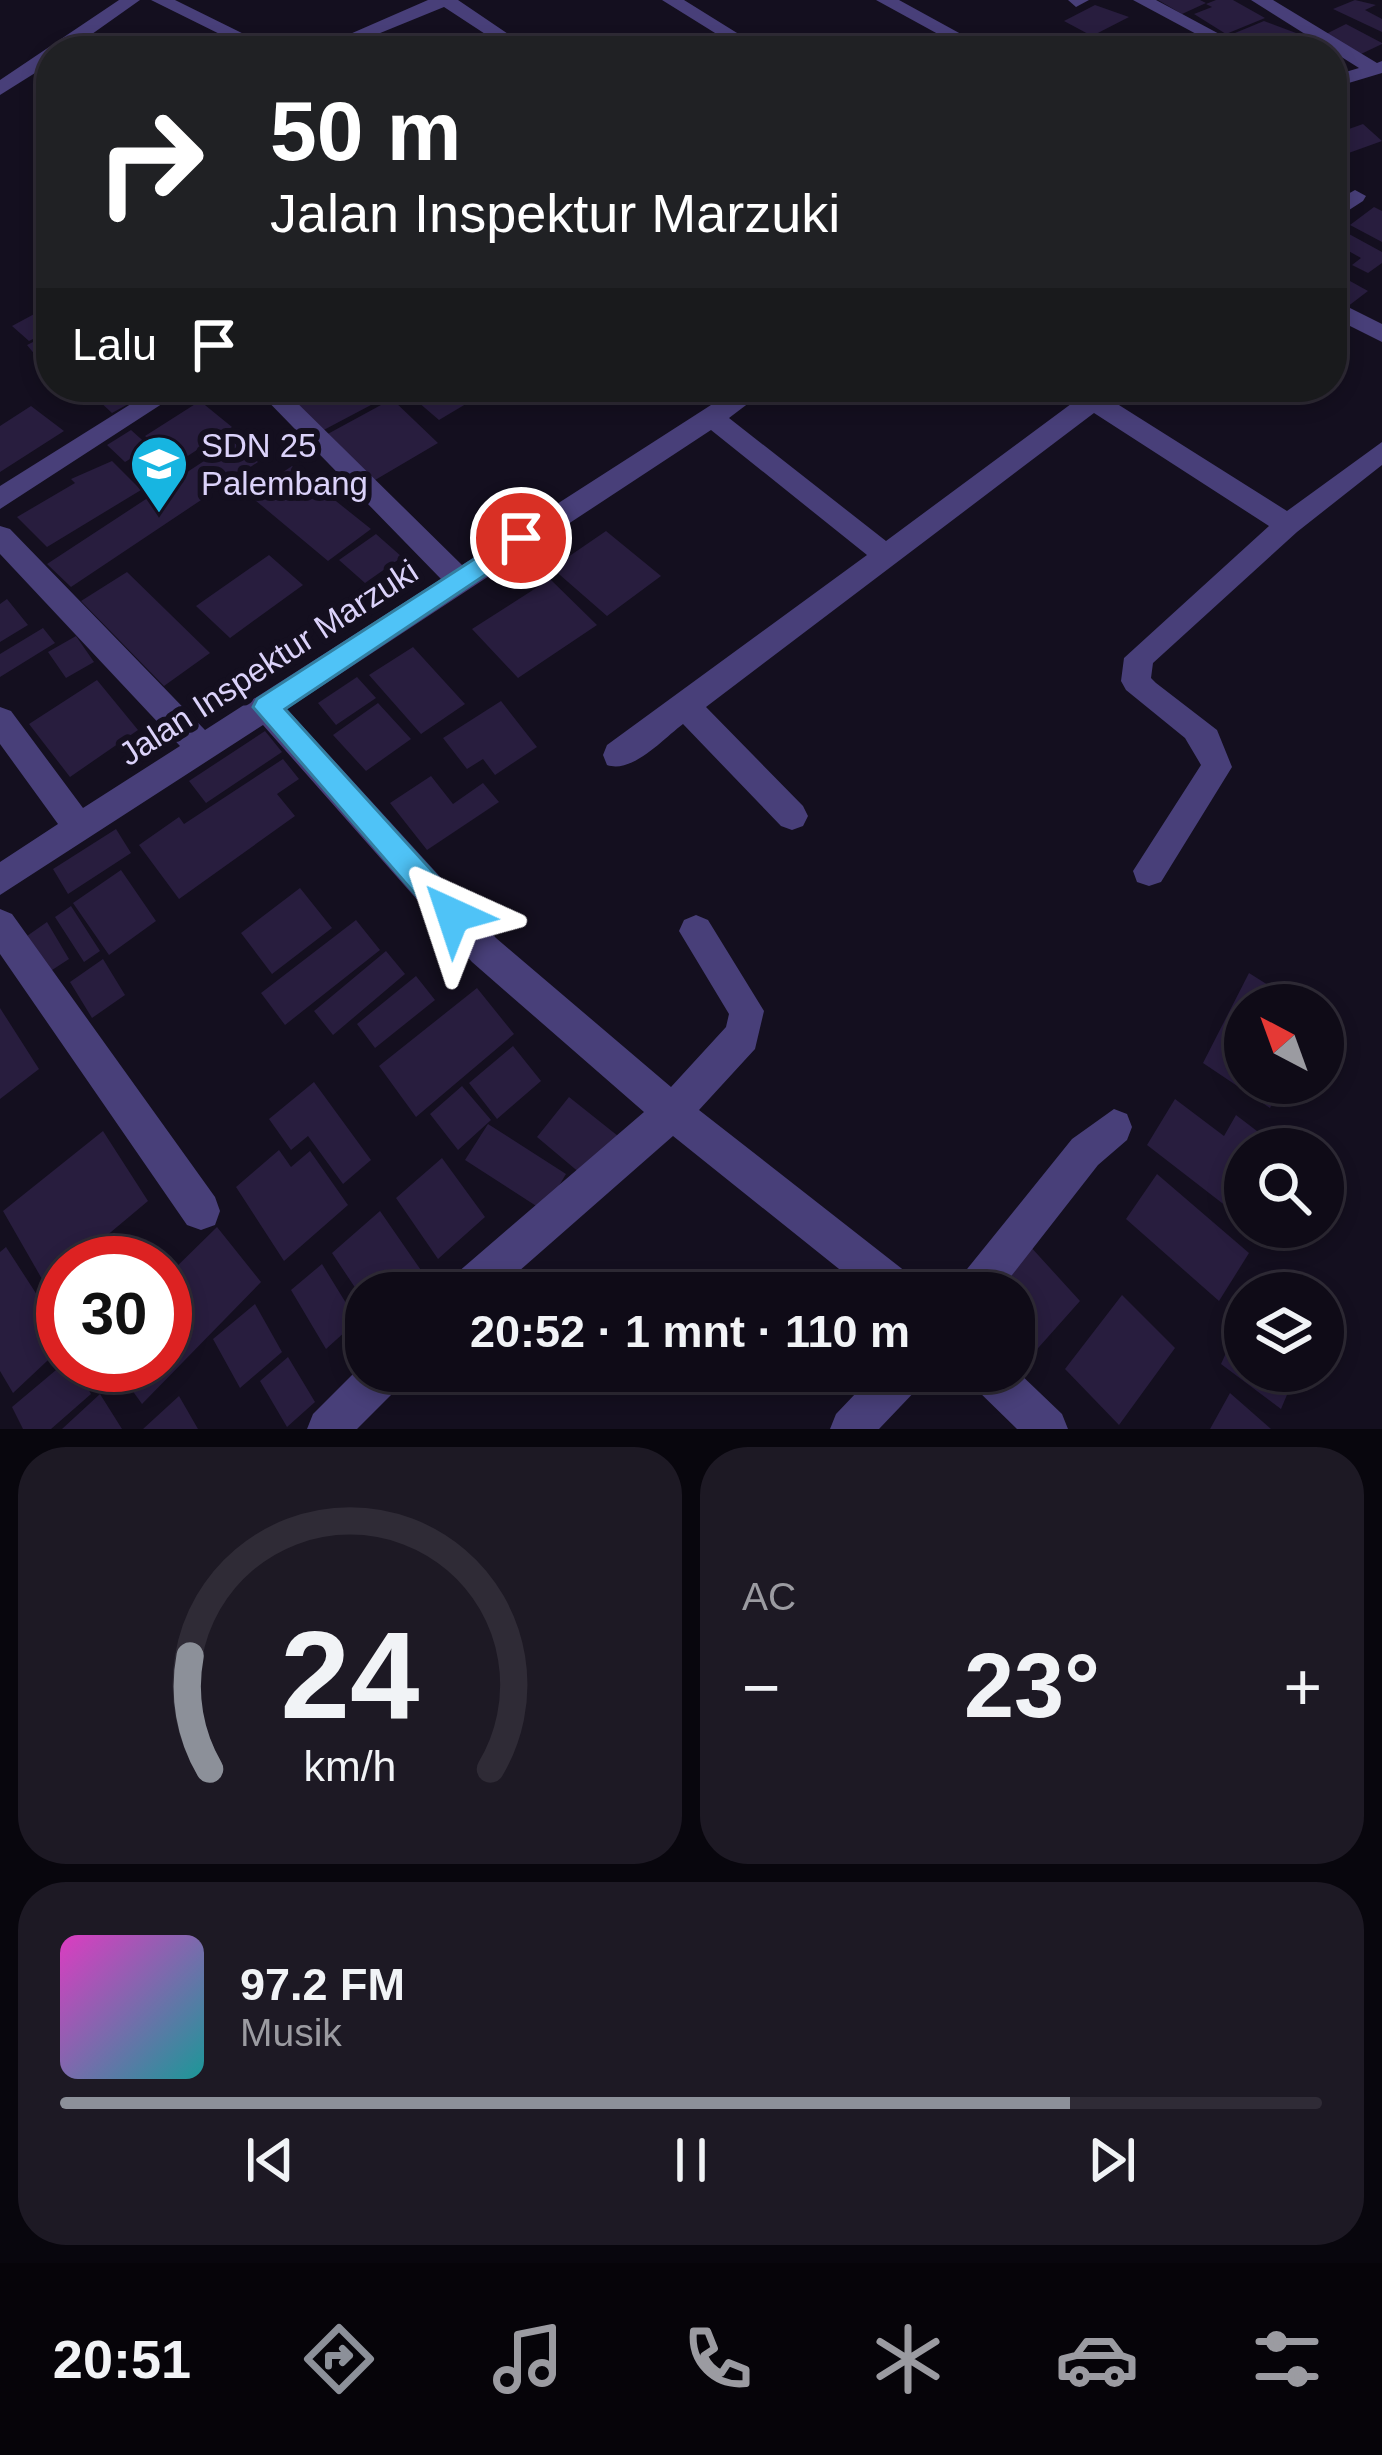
<!DOCTYPE html>
<html lang="id">
<head>
<meta charset="utf-8">
<style>
  body { margin:0; font-family:Arial,sans-serif; background:#1d1924; color:#f1f3f6; height:100vh; display:flex; flex-direction:column; font-size:45px; white-space:nowrap }
  * { box-sizing:border-box; margin:0 }
  p { font-size:39px; color:#9b9ba1 }
  .icon { flex:none; width:66px; height:66px; fill:none; stroke:currentColor; stroke-width:2; stroke-linecap:round; stroke-linejoin:round }
  .map { position:relative; height:1429px; overflow:hidden }
  .panel { display:flex; flex-direction:column; gap:18px; padding:18px; background:#08060d; flex:1 }
  .panel>* { flex:none }
  .top-card { position:absolute; left:36px; top:36px; width:1311px; height:366px; border-radius:48px; box-shadow:0 6px 18px #0003,0 0 0 3px #2f2b36; background:#202124; color:#fff; overflow:hidden }
  .needle { width:78px; rotate:319deg }
  .controls { position:absolute; left:1224px; top:984px; display:grid; gap:24px }
  .controls a { display:grid; place-items:center; width:120px; height:120px; border-radius:50%; background:#0f0b17; box-shadow:0 6px 18px #0003,0 0 0 3px #2f2b36; font-size:60px }
  .speed { position:absolute; left:36px; top:1236px; display:flex; gap:24px; font-size:60px; font-weight:700; text-align:center }
  .speed>* { display:grid; place-content:center; width:156px; height:156px; border-radius:50%; background:#0f0b17; box-shadow:0 6px 18px #0003,0 0 0 3px #2f2b36; line-height:1 }
  .speed .limit { border:18px solid #d22; background:#fff; color:#111 }
  .pin { position:absolute; display:grid; place-items:center; width:102px; height:102px; color:#fff; margin:-51px; border:6px solid #fff; border-radius:50%; box-shadow:0 3px 12px #0007 }
  .me { position:absolute; width:132px; margin:-66px; rotate:318deg; stroke-linejoin:round; filter:drop-shadow(0 0 9px #0008) }
  .turn { display:flex; align-items:center; gap:42px; height:252px; padding:0 36px; font-size:54px }
  .turn .icon { width:156px; height:156px; stroke-width:2.5 }
  .turn b { display:block; font-size:84px; line-height:102px }
  .then { display:flex; align-items:center; height:114px; padding:0 36px; background:#0003; gap:24px; font-size:45px }
  .big { font-size:90px; font-weight:600; line-height:1.1 }
  .panel .card { flex:1; display:flex; flex-direction:column; justify-content:center; gap:18px; min-width:0; padding:0 42px; border-radius:48px; background:#1d1924 }
  .panel .dial { align-items:center; gap:0 }
  .dial svg { height:312px; overflow:visible; fill:none; stroke:#2f2b36; stroke-width:7; stroke-linecap:round; text-anchor:middle }
  .dial text { fill:#f1f3f6; stroke:none }
  .song { display:flex; align-items:center; gap:36px }
  .cover { width:144px; height:144px; border-radius:18px; background:linear-gradient(135deg,hsl(310 70% 55%),hsl(180 70% 35%)) }
  .played { height:12px; border-radius:6px; background:linear-gradient(90deg,#8c9099 80%,#2f2b36 80%) }
  .keys { display:flex; justify-content:space-around; direction:ltr }
  .heat { display:flex; justify-content:space-between; align-items:center; font-size:66px; direction:ltr }
  .panel .tiles { flex:1; display:grid; gap:18px; grid-template-columns:1fr 1fr }
  .card:last-child { grid-column:span 2 }
  .trip { position:absolute; left:345px; top:1272px; width:690px; height:120px; border-radius:48px; background:#0f0b17; box-shadow:0 6px 18px #0003,0 0 0 3px #2f2b36; font-weight:600; line-height:120px; text-align:center }
  .tab-bar { display:flex; height:192px; justify-content:space-around; align-items:center; background:#060409; color:#9b9ba1 }
  .tab-bar .icon { width:84px; height:84px }
  .tab-bar .selected { color:#8c9099 }
  .tab-bar b { font-size:54px; color:#f1f3f6 }
  .map>svg:first-child { display:block }
  .building { fill:#281d3e }
  .lines { fill:none; stroke-linecap:round; stroke-linejoin:round }
  .minor { fill:#483f79; fill-rule:evenodd }
  .route { fill:#4fc3f7; stroke:#337fa1; stroke-width:3 }
  .labels { text-anchor:middle; stroke-width:12; stroke-linejoin:round; paint-order:stroke }
  .poi-label { font-size:33px; fill:#dbd2fa; stroke:#140f1f; text-anchor:start }
  .street-label { font-size:33px; fill:#dbd2fa; stroke:#140f1f }
</style>
</head>
<body>
<div class="map">
<svg width="1382" height="1429" viewBox="0 0 1382 1429">
  <rect width="100%" height="100%" fill="#140f1f"/>
  <!-- building -->
  <path class="building" d="M1158,0H1200L1206,3L1182,14Z
    M1216,0H1233L1265,18L1226,34L1194,14L1212,7L1206,4Z
    M1355,0L1376,5L1365,10L1382,19V32L1333,9Z
    M1095,5L1129,17L1092,36L1064,21Z
    M1264,21L1296,33L1298,41L1284,44L1289,47L1280,51H1265L1235,33Z
    M1346,24L1382,43V44L1361,54L1324,35Z
    M1156,33L1178,44L1165,51H1146L1134,45Z
    M1363,124L1382,141L1332,159V135Z
    M1374,207L1382,211V242L1350,225Z
    M1349,234L1382,252V263L1368,273L1352,265L1361,258L1336,244Z
    M1332,271L1368,291L1347,307L1332,299Z
    M51,305V330L29,341L12,326Z
    M51,333V374L27,345Z
    M84,387H159L112,413Z
    M282,387H379L388,396L318,433L278,389Z
    M427,387H471L481,395L439,420L411,396Z
    M392,399L438,443L370,483L324,436Z
    M200,401L232,427L177,463L145,436Z
    M31,406L64,431L0,472V426Z
    M131,430L150,447L125,462L107,445Z
    M233,442L258,462L71,587L47,564Z
    M112,461L141,490L47,547L17,517L75,483L71,479Z
    M292,466L371,529L328,561L249,495Z
    M606,531L661,576L607,616L552,568Z
    M376,534L402,557L365,583L339,560Z
    M269,555L303,585L230,638L196,606Z
    M127,572L210,653L164,686L81,601Z
    M550,579L597,625L518,678L472,629Z
    M7,599L28,625L0,642V604Z
    M43,628L55,643L0,677V654Z
    M76,636L94,662L66,678L48,652Z
    M413,647L465,704L421,734L369,675Z
    M357,677L376,698L336,725L318,703Z
    M97,680L138,730L70,777L29,724Z
    M501,701L537,747L495,775L483,759L467,769L443,738Z
    M378,703L411,739L366,771L333,735Z
    M265,731L282,752L206,803L189,781Z
    M283,759L299,779L277,794L295,816L179,899L139,845L179,817L184,824Z
    M431,776L453,804L483,783L499,802L427,850L390,803Z
    M116,829L131,853L68,894L53,869Z
    M121,870L156,921L109,955L73,903Z
    M300,888L332,928L272,974L241,933Z
    M71,906L100,951L84,962L55,917Z
    M356,920L380,950L285,1025L261,993Z
    M47,922L69,959L49,972L27,936Z
    M386,951L405,974L333,1035L314,1011Z
    M103,959L125,995L92,1018L70,982Z
    M1249,973L1300,1005H1245V1083H1282L1270,1108L1203,1063Z
    M416,976L435,1000L375,1048L357,1024Z
    M477,988L514,1034L416,1117L379,1066Z
    M0,1008L39,1069L0,1099Z
    M513,1046L541,1081L497,1119L469,1083Z
    M314,1082L371,1160L343,1184L308,1136L291,1150L269,1119Z
    M462,1086L491,1120L458,1150L430,1114Z
    M569,1097L618,1136L587,1179L537,1137Z
    M1175,1099L1224,1136L1236,1115L1270,1141L1266,1149H1245V1186L1231,1210L1147,1145Z
    M488,1124L566,1174L544,1211L465,1160Z
    M103,1131L148,1201L74,1263H63V1272L46,1286L3,1211Z
    M279,1150L291,1167L310,1151L348,1205L284,1261L236,1187Z
    M442,1158L485,1217L438,1259L396,1198Z
    M1157,1174L1249,1253L1219,1301L1126,1219Z
    M380,1211L434,1289L430,1293H366V1304L332,1253Z
    M217,1227L261,1282L142,1404L114,1365H165V1278Z
    M1029,1245L1080,1301L1031,1356L1014,1336V1322L1025,1310L998,1278Z
    M6,1247L63,1335V1346L13,1393L0,1371V1252Z
    M322,1264L357,1321L326,1349L291,1290Z
    M1122,1295L1175,1348L1119,1425L1065,1369Z
    M255,1304L282,1352L240,1388L213,1339Z
    M1245,1311V1371H1297L1281,1409L1221,1364Z
    M288,1357L315,1402L287,1427L260,1381Z
    M62,1365H75L91,1394L51,1429H23L12,1407Z
    M1230,1393L1271,1429H1210Z
    M100,1394L122,1429H62Z
    M179,1396L198,1429H143Z"/>
  <g class="lines">
    <!-- minor -->
    <path class="minor" d="M119,0H140L68,51H51V63L0,95V80Z
      M151,0H175L278,51H254Z
      M428,0H458L533,51H511L444,7L336,51H311Z
      M662,0H684L766,51H744Z
      M876,0H899L992,51H969Z
      M1068,0H1089L1076,7Z
      M1133,0H1156L1251,51H1228Z
      M1251,0H1273L1377,63L1382,61V73L1332,88V76L1359,68Z
      M1355,190L1366,196L1363,201L1332,221V203Z
      M1332,299L1382,324V342L1332,317Z
      M158,387H188L0,509V486Z
      M254,387H281L462,565L711,405L692,387H721L730,394L740,387H770L729,418L886,541L1075,401L1060,387H1123L1111,400L1287,511L1382,442V465L1297,532L1153,663L1151,678L1156,683L1217,730L1232,767L1161,882L1149,886L1137,882L1133,871L1201,765L1185,738L1126,690L1121,681L1124,658L1269,526L1094,413L706,707L803,806L808,816L803,826L792,830L781,826L683,724C663,739 632,774 607,765L603,755L607,745L867,555L711,430L287,709L496,938L671,1087L726,1027L729,1014L679,931L684,920L696,915L708,920L764,1011L755,1049L699,1110L915,1279L921,1293H869L673,1136L494,1293H444L450,1279L644,1112L472,962L263,725L0,895V862L58,824L0,744V707L11,711L83,808L180,746L0,554V526L10,529L205,730L441,579Z
      M0,909L12,914L215,1197L220,1211L215,1225L201,1230L187,1225L0,954Z
      M1114,1109L1127,1114L1132,1127L1127,1140L1098,1165L998,1293H953L959,1279L1072,1139Z
      M366,1361V1371H406L400,1386L357,1429H307L313,1414Z
      M1014,1368L1062,1414L1068,1429H1017L973,1386L967,1371Z
      M877,1371H926L920,1386L879,1429H830L836,1414Z"/>
  </g>
  <!-- route -->
  <path class="route" d="M521,529L533,538L530,545L285,709L463,905L468,915L463,925L453,929L442,925L253,707L257,699Z"/>
  <!-- icons -->
  <defs>
    <symbol id="school-pin" viewBox="-11 -11 22 30"><path d="M0 17L-7.5 6A9.5 9.5 0 1 1 7.5 6Z" fill="#17b5e1" stroke="#140f1f"/><path d="M0-5L7-2L0 1L-7-2ZM-4 1L0 2.5L4 1V4Q0 6-4 4Z" fill="#fff"/></symbol>
  </defs>
  <g fill-rule="evenodd">
    <use href="#school-pin" x="126" y="431" width="66" height="90"/>
  </g>
  <g class="labels">
    <!-- poi labels -->
    <g class="poi-label">
      <text x="201" y="457">SDN 25<tspan x="201" dy="38">Palembang</tspan></text>
    </g>
    <!-- street labels -->
    <g class="street-label">
      <text transform="translate(268 662) rotate(-33)" y="12">Jalan Inspektur Marzuki</text>
    </g>
  </g>
</svg>
<div class="controls">
<a><svg class="needle" viewBox="-14 -14 28 28"><path d="M0-13l5 13h-10z" fill="#e53935"/><path d="M0 13l5-13h-10z" fill="#9b9ba1"/></svg></a>
<a><svg class="icon" aria-label="search" viewBox="0 0 24 24"><circle cx="10" cy="10" r="6"/><path d="M15 15l6 6"/></svg></a>
<a><svg class="icon" aria-label="layers" viewBox="0 0 24 24"><path d="M12 4l9 5-9 5-9-5zM3 14l9 5 9-5"/></svg></a>
</div>
<div class="speed"><div class="limit">30</div></div>
<div class="pin" style="left:521px;top:538px;background:#d93025"><svg class="icon" aria-label="arrive" viewBox="0 0 24 24"><path d="M6 21V4h12l-3 4 3 4H6"/></svg></div>
<svg class="me" style="left:453px;top:915px" viewBox="-20 -20 40 40"><path d="M0-17L14 15 0 8-14 15z" fill="#4fc3f7" stroke="#fff" stroke-width="4"/></svg>
<div class="trip">20:52 · 1 mnt · 110 m</div>
<div class="top-card">
<div class="turn"><svg class="icon" aria-label="right" viewBox="0 0 24 24"><path d="M7 20v-9h11M14 6l5 5-5 5"/></svg><div><b>50 m</b>Jalan Inspektur Marzuki</div></div>
<div class="then">Lalu<svg class="icon" aria-label="arrive" viewBox="0 0 24 24"><path d="M6 21V4h12l-3 4 3 4H6"/></svg></div>
</div>
</div>
<section class="panel">
<div class="tiles">
<div class="card dial"><svg viewBox="0 0 100 80">
<path d="M14 69A42 42 0 1 1 86 69"/>
<path d="M14 69A42 42 0 0 1 9 40" stroke="#8c9099"/>
<text x="50" y="56" font-size="32" font-weight="700">24</text>
<text x="50" y="72" font-size="11">km/h</text>
</svg></div>
<div class="card"><p>AC</p>
<div class="heat"><a>−</a><b class="big">23°</b><a>+</a></div>
</div>
<div class="card">
<div class="song"><i class="cover"></i><div><b>97.2 FM</b><p>Musik</p></div></div>
<div class="played"></div>
<div class="keys"><svg class="icon" aria-label="previous" viewBox="0 0 24 24"><path d="M18 5L8 12l10 7zM5 5v14"/></svg><svg class="icon" aria-label="pause" viewBox="0 0 24 24"><path d="M8 5v14M16 5v14"/></svg><svg class="icon" aria-label="next" viewBox="0 0 24 24"><path d="M6 5l10 7-10 7zM19 5v14"/></svg></div>
</div>
</div>
</section>
<nav class="tab-bar">
<b>20:51</b>
<svg class="icon selected" aria-label="directions" viewBox="0 0 24 24"><path d="M12 3l9 9-9 9-9-9zM9 14v-3h6M13 9l2 2-2 2"/></svg>
<svg class="icon" aria-label="music" viewBox="0 0 24 24"><path d="M9 18V5l10-2v13"/><circle cx="6" cy="18" r="3"/><circle cx="16" cy="16" r="3"/></svg>
<svg class="icon" aria-label="phone" viewBox="0 0 24 24"><path d="M5 4h4l2 5-3 2q2 4 5 5l2-3 5 2v4C11 20 4 13 5 4z"/></svg>
<svg class="icon" aria-label="climate" viewBox="0 0 24 24"><path d="M12 3v18M4 7l16 10M4 17L20 7"/></svg>
<svg class="icon" aria-label="car" viewBox="0 0 24 24"><path d="M5 17H2v-5l4-1 3-4h7l3 4 3 1v5h-3M9 17h6M6 11h13"/><circle cx="7" cy="17" r="2"/><circle cx="17" cy="17" r="2"/></svg>
<svg class="icon" aria-label="filters" viewBox="0 0 24 24"><path d="M4 7h16M4 17h16"/><circle cx="9" cy="7" r="2"/><circle cx="15" cy="17" r="2"/></svg>
</nav>
</body>
</html>
